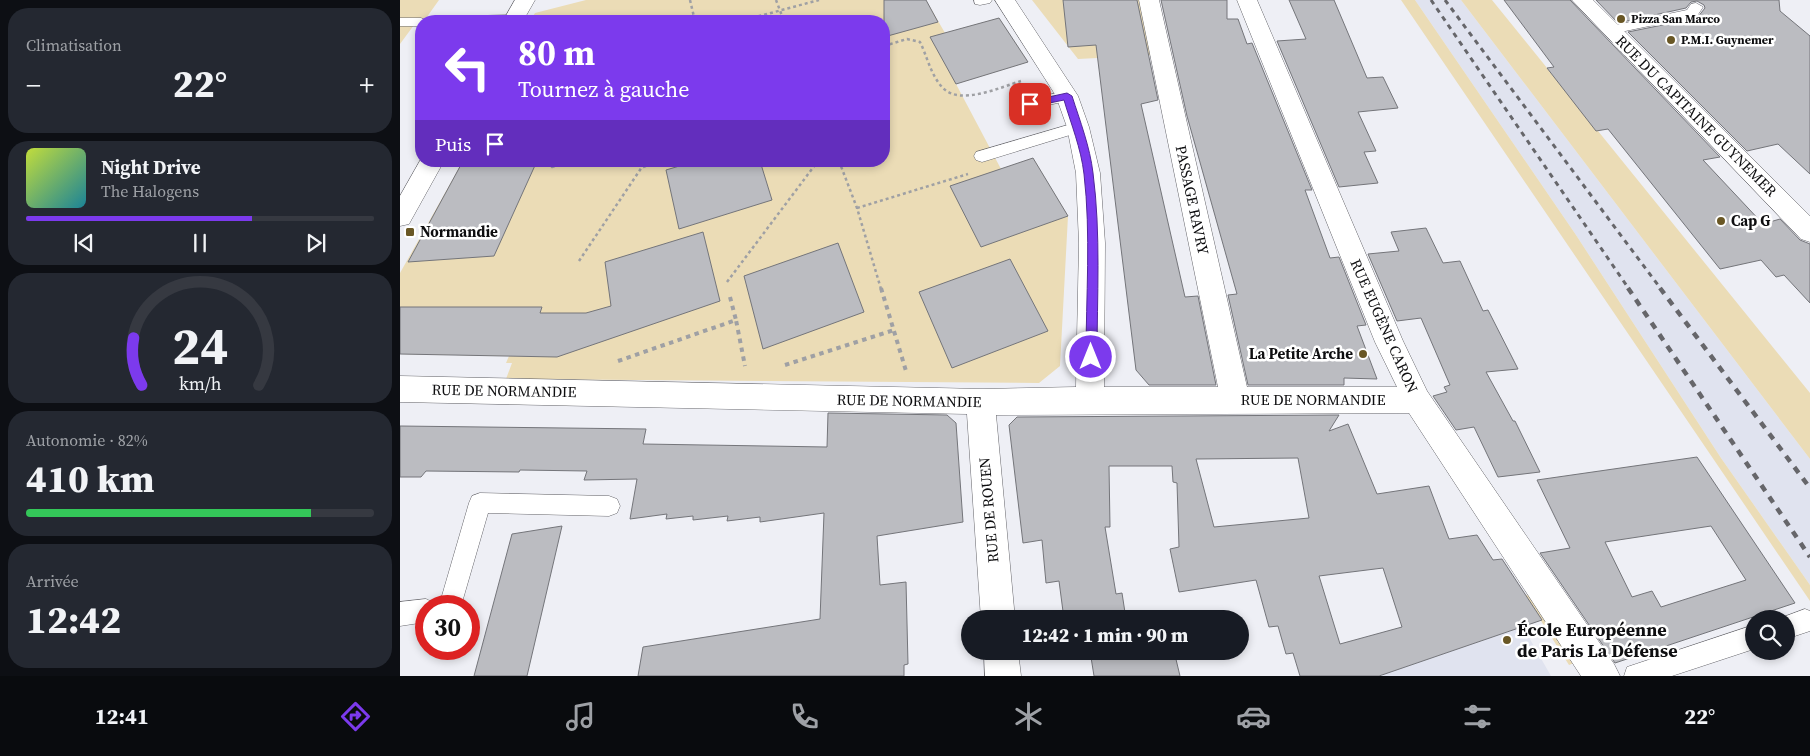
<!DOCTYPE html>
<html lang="fr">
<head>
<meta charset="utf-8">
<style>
  body { margin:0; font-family:"Source Serif 4",serif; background:#242831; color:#f1f3f6; height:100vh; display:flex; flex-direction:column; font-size:19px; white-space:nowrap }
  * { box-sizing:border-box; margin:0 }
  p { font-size:16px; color:#9ea1a6 }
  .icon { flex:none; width:28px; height:28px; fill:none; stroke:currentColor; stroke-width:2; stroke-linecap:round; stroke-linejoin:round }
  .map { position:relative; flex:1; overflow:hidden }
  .drawer { display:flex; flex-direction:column; gap:8px; padding:8px; background:#0d0f14; width:400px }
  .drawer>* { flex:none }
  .guide { position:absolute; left:15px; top:15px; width:475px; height:152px; border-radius:20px; box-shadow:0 2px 8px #0003; background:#7c3aed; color:#fff; overflow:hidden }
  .tools { position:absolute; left:1345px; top:610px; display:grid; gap:10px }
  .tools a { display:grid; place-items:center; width:50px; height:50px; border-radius:50%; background:#171b24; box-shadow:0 2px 8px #0003; font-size:25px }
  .speed { position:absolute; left:15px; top:595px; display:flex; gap:10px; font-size:25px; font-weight:700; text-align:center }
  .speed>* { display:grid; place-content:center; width:65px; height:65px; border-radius:50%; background:#171b24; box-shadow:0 2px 8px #0003; line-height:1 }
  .speed .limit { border:8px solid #d22; background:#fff; color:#111 }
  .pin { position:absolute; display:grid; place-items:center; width:42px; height:42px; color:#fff; margin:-21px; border-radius:10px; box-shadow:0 2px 8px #0006 }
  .me { position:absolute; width:55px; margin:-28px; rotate:0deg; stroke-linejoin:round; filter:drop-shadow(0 0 4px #0008) }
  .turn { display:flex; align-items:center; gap:18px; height:105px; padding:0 20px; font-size:22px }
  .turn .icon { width:65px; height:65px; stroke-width:2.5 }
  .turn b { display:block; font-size:35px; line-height:42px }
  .then { display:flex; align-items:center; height:48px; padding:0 20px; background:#0003; gap:10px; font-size:19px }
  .big { font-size:38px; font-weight:800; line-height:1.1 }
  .drawer .widget { flex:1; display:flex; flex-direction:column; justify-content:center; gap:8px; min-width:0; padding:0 18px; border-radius:20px; background:#242831 }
  .drawer .dial { align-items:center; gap:0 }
  .dial svg { height:130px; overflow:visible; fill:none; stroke:#363941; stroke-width:7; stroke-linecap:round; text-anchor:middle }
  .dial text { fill:#f1f3f6; stroke:none }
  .song { display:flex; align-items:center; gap:15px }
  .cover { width:60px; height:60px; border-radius:8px; background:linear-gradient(135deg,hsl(70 70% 55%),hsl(190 70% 35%)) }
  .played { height:5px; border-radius:2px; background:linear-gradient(90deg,#7c3aed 65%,#363941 65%) }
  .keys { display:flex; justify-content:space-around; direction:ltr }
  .heat { display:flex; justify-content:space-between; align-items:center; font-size:28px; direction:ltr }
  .charge { height:8px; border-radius:4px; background:linear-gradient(90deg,#34c759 82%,#363941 0) }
  .trip { position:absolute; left:561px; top:610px; width:288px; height:50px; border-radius:25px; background:#171b24; box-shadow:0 2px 8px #0003; font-weight:800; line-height:50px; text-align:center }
  .dock { display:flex; height:80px; justify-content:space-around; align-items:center; background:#090b0e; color:#9ea1a6 }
  .dock .icon { width:35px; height:35px }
  .dock .active { color:#7c3aed }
  .dock b { font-size:22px; color:#f1f3f6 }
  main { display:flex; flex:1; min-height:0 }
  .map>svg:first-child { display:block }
  .built { fill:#e0e3ef }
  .green { fill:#ebdcb6 }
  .building { fill:#bbbcc1; stroke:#74757a; fill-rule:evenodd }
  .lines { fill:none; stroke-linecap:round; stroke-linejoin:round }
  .lane-casing { stroke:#66666b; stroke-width:1 }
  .street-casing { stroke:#66666b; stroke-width:1 }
  .secondary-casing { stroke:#66666b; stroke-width:1 }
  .path-far1 { stroke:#9fa0a4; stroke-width:2.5; stroke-dasharray:3 3; stroke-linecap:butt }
  .path { stroke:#9fa0a4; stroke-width:4; stroke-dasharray:4.5 4.5; stroke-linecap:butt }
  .lane { fill:#fff; fill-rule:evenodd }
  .street { fill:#fff; fill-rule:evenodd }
  .secondary { fill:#fff; fill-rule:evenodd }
  .rail-far1 { stroke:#66666a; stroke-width:3; stroke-dasharray:5 5; stroke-linecap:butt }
  .rail { stroke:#66666a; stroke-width:4.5; stroke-dasharray:7 7; stroke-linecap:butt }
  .route { fill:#7c3aed; stroke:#51269a }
  .poi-dot { fill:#695725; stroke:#fff; stroke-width:2 }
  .labels { text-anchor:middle; stroke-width:5; stroke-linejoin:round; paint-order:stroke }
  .far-poi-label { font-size:12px; font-weight:bold; fill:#0e0e10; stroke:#fff; text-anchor:start }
  .street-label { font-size:15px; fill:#0e0e10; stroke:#fff }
  .poi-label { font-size:15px; font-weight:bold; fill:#0e0e10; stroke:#fff; text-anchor:start }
  .near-poi-label { font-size:18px; font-weight:bold; fill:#0e0e10; stroke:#fff; text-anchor:start }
</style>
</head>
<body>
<main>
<section class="drawer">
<div class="widget"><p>Climatisation</p>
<div class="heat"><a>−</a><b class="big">22°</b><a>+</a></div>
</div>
<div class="widget">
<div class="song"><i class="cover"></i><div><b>Night Drive</b><p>The Halogens</p></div></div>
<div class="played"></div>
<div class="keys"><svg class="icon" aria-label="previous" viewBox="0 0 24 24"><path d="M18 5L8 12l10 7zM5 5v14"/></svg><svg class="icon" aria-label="pause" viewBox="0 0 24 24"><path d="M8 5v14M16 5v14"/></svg><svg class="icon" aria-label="next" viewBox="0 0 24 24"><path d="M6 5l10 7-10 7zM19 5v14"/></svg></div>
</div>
<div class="widget dial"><svg viewBox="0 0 100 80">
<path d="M14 69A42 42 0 1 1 86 69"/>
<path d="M14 69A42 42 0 0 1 9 40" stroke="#7c3aed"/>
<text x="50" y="56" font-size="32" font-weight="700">24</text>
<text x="50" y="72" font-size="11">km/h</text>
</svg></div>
<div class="widget"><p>Autonomie · 82%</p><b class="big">410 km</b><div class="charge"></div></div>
<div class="widget"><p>Arrivée</p><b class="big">12:42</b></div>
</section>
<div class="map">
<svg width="1410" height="676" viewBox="0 0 1410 676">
  <rect width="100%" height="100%" fill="#eeeff5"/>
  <!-- built -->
  <path class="built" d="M1015,0H1061L1410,459V585L1321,458L1176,235Z
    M1123,627L1151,676H979L1037,656Z"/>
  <!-- green -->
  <path class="green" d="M0,0H39L24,21H21V24L14,25L0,44Z
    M186,0H526L545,33L599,18L628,62L556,84L601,169L633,158L668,216L660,366L639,383L106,379L112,363H106L109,356L0,354V273L63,161H484V21H130L135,13Z
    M632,0H744L755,55L678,59Z
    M1001,0H1015L1176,235L1321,458L1410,585V601Z
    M1061,0H1092L1410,393V459Z
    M1124,594L1137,599L1177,662L1169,665Z"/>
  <!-- building -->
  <path class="building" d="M484,0H526L538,22L484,37Z
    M663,0H737L758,100L741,104L785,297L798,296L816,385H749L736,370L696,45L668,47Z
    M761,0H827V19H838L847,44L852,43L912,190H905L930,258L939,257L966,325L957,326L977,379L944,378V385H848L828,295L837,294L787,116Z
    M889,0H934L967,78L983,77L998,108L958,112L976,151L964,152L978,183L939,187L877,41L906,39Z
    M1104,0H1170L1320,157L1303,160L1363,224L1380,219L1400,240L1410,244V303L1384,275L1376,277L1361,260L1320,269L1208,129L1196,131L1147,68L1154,67Z
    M1196,0H1379L1380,11L1410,36V174L1378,144L1347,151L1228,32L1297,18L1305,8L1304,5L1297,1L1291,2L1286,8L1218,23Z
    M599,18L628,62L556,84L530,37Z
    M633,158L668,216L581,247L550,186Z
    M63,161H137L94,256L8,262Z
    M296,161H360L372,200L279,229L266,170Z
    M1026,228L1043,263L1060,261L1083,311L1088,310L1118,369L1086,372L1113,421H1115L1140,472L1098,477L1074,427L1056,430L1033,396L1047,392L1044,387L1050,385L1021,318L997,321L968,254L999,251L991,232Z
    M303,232L320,301L157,357L0,354V307H142L140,313H186L211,306L205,262Z
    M438,243L464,312L363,349L344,276Z
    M610,259L648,331L552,368L519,292Z
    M428,413L547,415L556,423L563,522L477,536L480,585L506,582L508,664L504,665V676H238L243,647L420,619L424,513L360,522V517L327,521L328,516L293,520V516L266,519L267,514L230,519L237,479L184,480L187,471L120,470L119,472L26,471L21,477H0V426L246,429L243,444L427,447Z
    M939,415L929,431L948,424L977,494L1029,486L1049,539L1077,535L1093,560L1102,559L1142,620L979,676H900L893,653L886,654L878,626L869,627L856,580L779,592L770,549L779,547L777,483L773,482L772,466H709L710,527H705L716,594L722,593L726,619H685V615L664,619L659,581L646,583L642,540L623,543L609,425L617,417ZM898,458L909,518L814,527L796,459ZM983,568L1002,627L940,644L919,576Z
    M1297,457L1395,603L1215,663L1140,553L1170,548L1137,480ZM1311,526L1346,580L1261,607L1252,591L1232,597L1205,542Z
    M162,526L127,676H74L112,534Z
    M690,651H774L780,676H694Z"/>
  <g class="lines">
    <defs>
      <path id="lane" d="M574,0H592L590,3L580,5L575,4Z
        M1296,3L1303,7L1297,16L1211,34L1206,33L1204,30L1206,27L1211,26L1287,10L1291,4Z
        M114,15L119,16L121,19L119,21L67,20L74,16Z
        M0,18H21L27,21H21V26H0Z
        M667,91L672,92L674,96L672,100L629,109L624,108L621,104L624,100Z
        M678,122L683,123L686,127L683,131L582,162L576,160L574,156L576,152Z
        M80,493L209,496L217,499L220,506L217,513L209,516L88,513L61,606H39L69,503L72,496Z
        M26,599L34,603L36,606H26V622L0,626V602Z
        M1405,609L1410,611V631L1386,639V619H1378Z
        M1354,625V649L1272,676H1224L1227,667L1236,664Z"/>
      <path id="street" d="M595,0H615L678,96L689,127L700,173L705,243L704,387H818L739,0H759L847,387H997L975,342L837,0H857L1003,341L1027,391L1214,664L1220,676H1181L1009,413L596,415L615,619H581L567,414L0,402V376L582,389L676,387L679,243L676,173L667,127L656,96Z
        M1172,0H1193L1410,216V242L1401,239Z
        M584,651H618L621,676H585Z"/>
      <path id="secondary" d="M115,0H135L123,21H103Z
        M21,159V161H44L9,224L0,226V196Z"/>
    </defs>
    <!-- lane casing -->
    <use href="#lane" class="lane-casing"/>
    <!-- street casing -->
    <use href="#street" class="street-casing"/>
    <!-- secondary casing -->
    <use href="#secondary" class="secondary-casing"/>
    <!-- path-far1 -->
    <path class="path-far1" d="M290,0L295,21
      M376,0L384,21
      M341,21L419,0
      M484,46L507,39L520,42C527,56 531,76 543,88C560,106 601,87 621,81
      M151,161L152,167L169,161
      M439,161L457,208L481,289
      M243,167L261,161
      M457,208L568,174
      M179,261L246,161
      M327,282L418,161"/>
    <!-- path -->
    <path class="path" d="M481,288L506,371
      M330,297L336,320
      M218,361L336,320L345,366
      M385,365L494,330"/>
    <!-- lane -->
    <use href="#lane" class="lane"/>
    <!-- street -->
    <use href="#street" class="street"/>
    <!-- secondary -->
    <use href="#secondary" class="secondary"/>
    <!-- rail-far1 -->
    <path class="rail-far1" d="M1031,0L1229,289
      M1045,0L1261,289"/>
    <!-- rail -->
    <path class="rail" d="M1228,288L1410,557
      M1260,288L1410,488"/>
  </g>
  <!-- route -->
  <path class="route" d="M667,93L672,96C680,121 690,147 693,173C701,234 697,297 697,357L695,361H687L686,357C686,297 691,234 684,174C681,148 671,124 664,100L630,107L625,104L630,101Z"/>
  <!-- markers -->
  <g class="poi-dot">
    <circle cx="1221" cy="19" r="5"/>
    <circle cx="1271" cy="40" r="5"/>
    <circle cx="1321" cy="221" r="5"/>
    <rect x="5" y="227" width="10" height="10" rx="2.5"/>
    <circle cx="963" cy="354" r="5"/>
    <circle cx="1107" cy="640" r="5"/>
  </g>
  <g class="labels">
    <!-- far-poi labels -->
    <g class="far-poi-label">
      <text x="1231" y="23">Pizza San Marco</text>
      <text x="1281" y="44">P.M.I. Guynemer</text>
    </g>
    <!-- street labels -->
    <g class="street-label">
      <text transform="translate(1296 116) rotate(45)" y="5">RUE DU CAPITAINE GUYNEMER</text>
      <text transform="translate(792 200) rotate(78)" y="5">PASSAGE RAVRY</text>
      <text transform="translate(984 326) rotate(66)" y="5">RUE EUGÈNE CARON</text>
      <text transform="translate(104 391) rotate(1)" y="5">RUE DE NORMANDIE</text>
      <text x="913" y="405">RUE DE NORMANDIE</text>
      <text transform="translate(509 401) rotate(1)" y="5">RUE DE NORMANDIE</text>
      <text transform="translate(589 510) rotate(-95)" y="5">RUE DE ROUEN</text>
    </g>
    <!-- poi labels -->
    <g class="poi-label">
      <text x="1331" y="226">Cap G</text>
      <text x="20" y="237">Normandie</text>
      <text x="953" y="359" text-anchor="end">La Petite Arche</text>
    </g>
    <!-- near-poi labels -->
    <g class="near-poi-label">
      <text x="1117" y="636">École Européenne<tspan x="1117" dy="21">de Paris La Défense</tspan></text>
    </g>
  </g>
</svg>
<div class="tools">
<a><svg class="icon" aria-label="search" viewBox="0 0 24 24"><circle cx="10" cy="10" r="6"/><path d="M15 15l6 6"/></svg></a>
</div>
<div class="speed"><div class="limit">30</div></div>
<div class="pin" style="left:630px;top:104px;background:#d93025"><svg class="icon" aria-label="arrive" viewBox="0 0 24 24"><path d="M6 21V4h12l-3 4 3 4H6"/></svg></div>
<svg class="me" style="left:691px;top:357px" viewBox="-20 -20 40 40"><circle r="17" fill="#7c3aed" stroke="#fff" stroke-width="3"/><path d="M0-11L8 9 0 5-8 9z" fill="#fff"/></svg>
<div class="trip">12:42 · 1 min · 90 m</div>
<div class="guide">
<div class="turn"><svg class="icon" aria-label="left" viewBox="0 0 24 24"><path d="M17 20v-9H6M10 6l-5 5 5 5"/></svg><div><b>80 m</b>Tournez à gauche</div></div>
<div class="then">Puis<svg class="icon" aria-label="arrive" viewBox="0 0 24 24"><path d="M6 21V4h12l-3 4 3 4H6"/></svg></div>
</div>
</div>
</main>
<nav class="dock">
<b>12:41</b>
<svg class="icon active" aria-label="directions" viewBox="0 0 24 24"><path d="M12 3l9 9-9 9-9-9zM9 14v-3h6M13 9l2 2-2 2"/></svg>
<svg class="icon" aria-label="music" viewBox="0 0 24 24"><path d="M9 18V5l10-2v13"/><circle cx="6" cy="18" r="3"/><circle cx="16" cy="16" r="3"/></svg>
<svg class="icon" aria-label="phone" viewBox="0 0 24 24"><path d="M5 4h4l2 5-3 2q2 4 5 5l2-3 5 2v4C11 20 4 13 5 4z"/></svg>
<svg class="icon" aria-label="climate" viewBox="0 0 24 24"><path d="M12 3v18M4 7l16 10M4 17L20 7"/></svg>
<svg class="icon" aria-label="car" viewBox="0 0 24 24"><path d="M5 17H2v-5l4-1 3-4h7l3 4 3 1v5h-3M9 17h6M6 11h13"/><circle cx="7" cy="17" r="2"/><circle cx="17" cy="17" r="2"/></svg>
<svg class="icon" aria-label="filters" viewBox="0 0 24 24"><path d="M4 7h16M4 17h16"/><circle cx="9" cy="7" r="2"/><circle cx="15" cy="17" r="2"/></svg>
<b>22°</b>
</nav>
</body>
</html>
